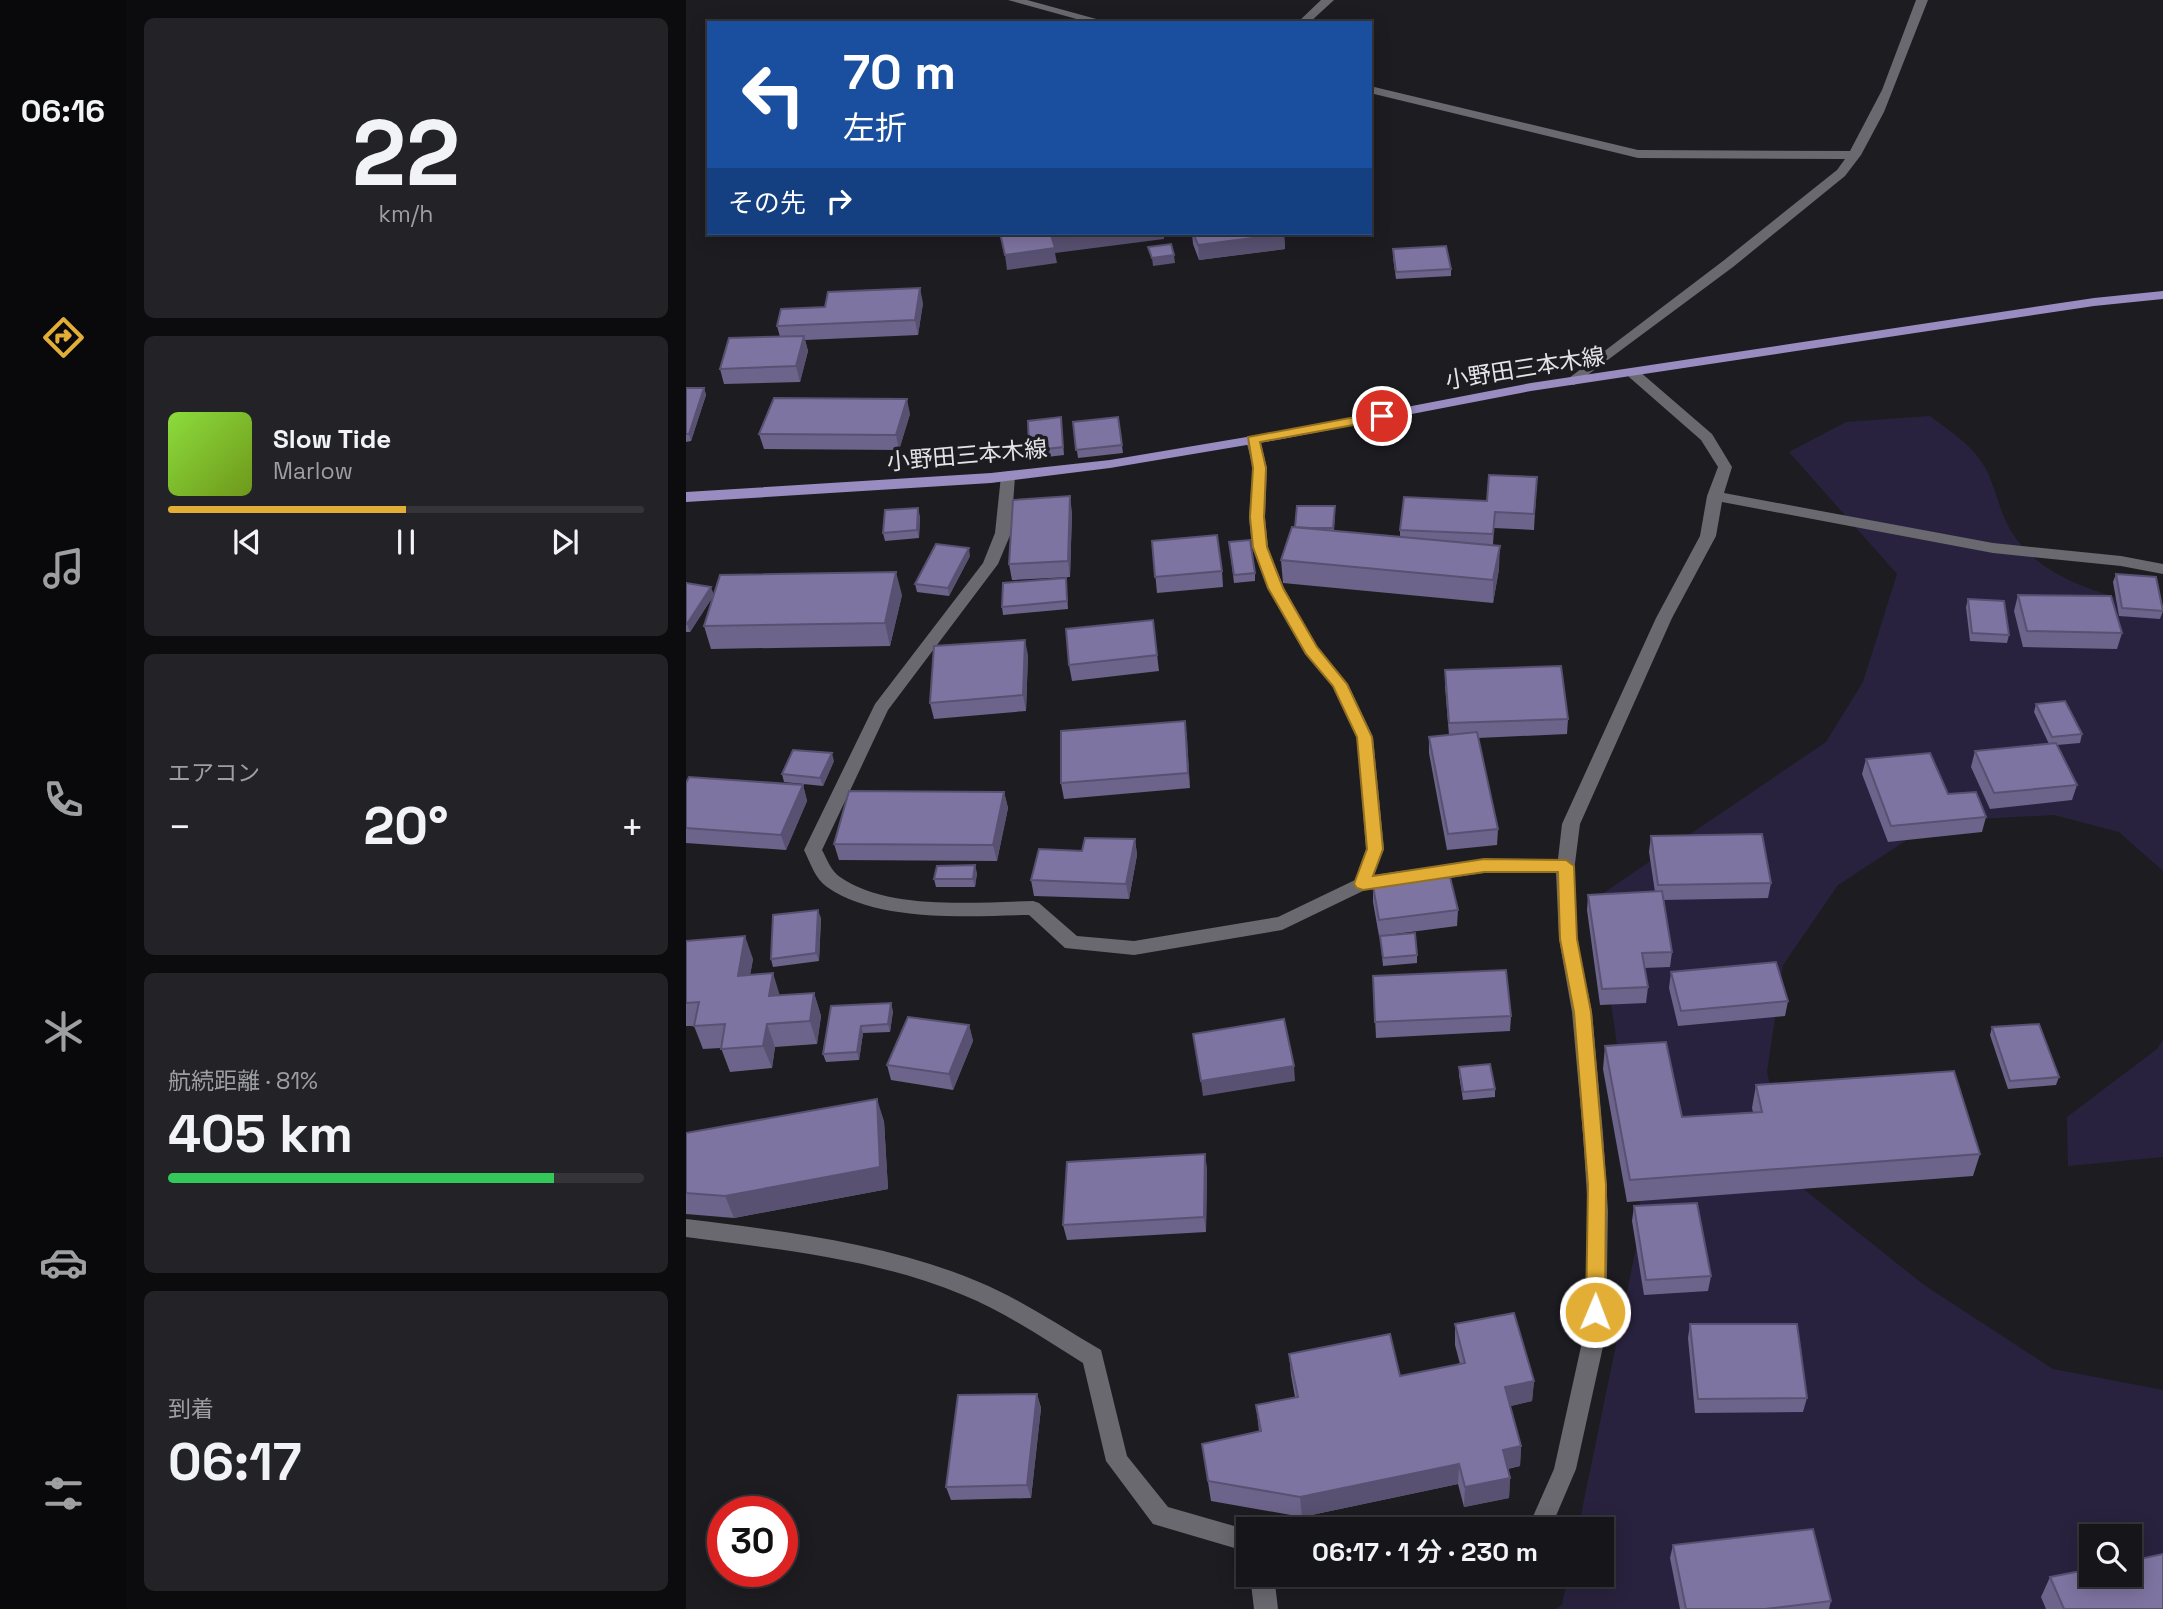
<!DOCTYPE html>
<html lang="ja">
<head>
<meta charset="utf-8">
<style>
  body { margin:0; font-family:"Space Grotesk","Noto Sans JP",sans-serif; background:#232226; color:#f1f3f6; height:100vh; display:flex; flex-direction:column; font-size:26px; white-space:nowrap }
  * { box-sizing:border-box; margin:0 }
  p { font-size:23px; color:#9e9fa2 }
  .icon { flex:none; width:38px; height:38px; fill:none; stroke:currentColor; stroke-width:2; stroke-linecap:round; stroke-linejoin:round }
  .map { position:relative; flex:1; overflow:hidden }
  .panel { display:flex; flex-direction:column; gap:18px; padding:18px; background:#0c0c0e; width:560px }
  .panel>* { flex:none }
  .top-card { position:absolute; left:21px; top:21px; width:665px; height:214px; border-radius:0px; box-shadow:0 4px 18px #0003,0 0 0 2px #353438; background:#1a4fa0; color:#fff; overflow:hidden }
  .fabs { position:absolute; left:1393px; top:1524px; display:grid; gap:14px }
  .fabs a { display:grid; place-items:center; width:63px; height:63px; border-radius:0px; background:#161519; box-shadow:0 4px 18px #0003,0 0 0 2px #353438; font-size:35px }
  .speed { position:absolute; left:21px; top:1496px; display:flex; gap:14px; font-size:35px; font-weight:700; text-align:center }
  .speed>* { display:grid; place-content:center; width:91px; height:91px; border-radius:50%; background:#161519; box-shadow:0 4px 18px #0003,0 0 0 2px #353438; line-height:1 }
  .speed .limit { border:10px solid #d22; background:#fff; color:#111 }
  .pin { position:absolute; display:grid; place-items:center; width:60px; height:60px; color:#fff; margin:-30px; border:4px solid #fff; border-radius:50%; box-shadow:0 2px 7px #0007 }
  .me { position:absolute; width:77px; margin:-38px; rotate:1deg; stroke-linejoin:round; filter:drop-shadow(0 0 5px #0008) }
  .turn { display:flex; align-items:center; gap:24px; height:147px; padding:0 21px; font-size:32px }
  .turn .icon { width:91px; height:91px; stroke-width:2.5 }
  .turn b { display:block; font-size:49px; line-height:60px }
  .then { display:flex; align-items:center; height:66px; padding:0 21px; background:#0003; gap:14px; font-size:26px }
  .big { font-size:52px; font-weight:600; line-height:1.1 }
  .panel .card { flex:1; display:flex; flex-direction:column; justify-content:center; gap:10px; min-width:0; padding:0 24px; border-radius:10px; background:#232226 }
  .panel .dial { align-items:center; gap:0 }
  .dial b { font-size:91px; line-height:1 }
  .song { display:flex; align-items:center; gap:21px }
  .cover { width:84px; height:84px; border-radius:10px; background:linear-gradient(135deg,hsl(90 70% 55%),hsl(80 70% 35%)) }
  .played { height:7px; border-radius:4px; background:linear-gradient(90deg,#e3ae35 50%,#353438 50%) }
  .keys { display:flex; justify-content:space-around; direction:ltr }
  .heat { display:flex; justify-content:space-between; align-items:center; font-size:38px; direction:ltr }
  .charge { height:10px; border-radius:5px; background:linear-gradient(90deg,#34c759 81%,#353438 0) }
  .trip { position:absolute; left:550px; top:1517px; width:378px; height:70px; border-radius:0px; background:#161519; box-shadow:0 4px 18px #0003,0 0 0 2px #353438; font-weight:600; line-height:70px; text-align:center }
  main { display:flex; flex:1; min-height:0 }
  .menu { display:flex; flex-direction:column; width:126px; justify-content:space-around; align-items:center; background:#09080a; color:#9e9fa2 }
  .menu .icon { width:49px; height:49px }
  .menu .active { color:#e3ae35 }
  .menu b { font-size:32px; color:#f1f3f6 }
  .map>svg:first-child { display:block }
  .green { fill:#29223e; fill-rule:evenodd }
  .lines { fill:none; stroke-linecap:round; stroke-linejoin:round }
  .minor { fill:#6a696f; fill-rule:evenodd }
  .major { fill:#988cc1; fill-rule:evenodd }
  .wall { fill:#6c648a }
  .shaded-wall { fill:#585171 }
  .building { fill:#7e74a1; stroke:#585171; stroke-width:2 }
  .route { fill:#e3ae35; stroke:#947122; stroke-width:2 }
  .labels { text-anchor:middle; stroke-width:7; stroke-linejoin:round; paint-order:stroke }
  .street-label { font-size:23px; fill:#e4e4e7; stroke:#1d1c21 }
</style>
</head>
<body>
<main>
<nav class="menu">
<b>06:16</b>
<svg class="icon active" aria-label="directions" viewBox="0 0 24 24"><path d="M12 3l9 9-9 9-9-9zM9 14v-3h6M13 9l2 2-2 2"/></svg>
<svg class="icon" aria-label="music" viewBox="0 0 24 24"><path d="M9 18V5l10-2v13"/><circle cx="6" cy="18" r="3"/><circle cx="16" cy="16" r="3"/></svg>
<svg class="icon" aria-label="phone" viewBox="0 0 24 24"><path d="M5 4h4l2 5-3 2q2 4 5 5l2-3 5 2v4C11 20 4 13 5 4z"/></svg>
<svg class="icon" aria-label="climate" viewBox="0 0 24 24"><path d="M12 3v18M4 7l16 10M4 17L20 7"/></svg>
<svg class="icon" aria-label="car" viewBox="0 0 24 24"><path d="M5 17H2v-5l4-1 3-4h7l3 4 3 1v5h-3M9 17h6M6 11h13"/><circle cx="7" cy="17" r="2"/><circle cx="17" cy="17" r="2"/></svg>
<svg class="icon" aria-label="filters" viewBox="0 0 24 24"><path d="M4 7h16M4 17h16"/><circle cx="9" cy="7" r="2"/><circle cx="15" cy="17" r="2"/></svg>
</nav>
<section class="panel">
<div class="card dial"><b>22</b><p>km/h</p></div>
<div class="card">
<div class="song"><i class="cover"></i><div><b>Slow Tide</b><p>Marlow</p></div></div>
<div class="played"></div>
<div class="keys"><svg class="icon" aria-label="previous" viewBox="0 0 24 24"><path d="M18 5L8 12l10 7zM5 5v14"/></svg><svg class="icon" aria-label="pause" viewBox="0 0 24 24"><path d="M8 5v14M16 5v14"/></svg><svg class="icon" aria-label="next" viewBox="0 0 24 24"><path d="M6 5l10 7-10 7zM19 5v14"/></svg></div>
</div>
<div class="card"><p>エアコン</p>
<div class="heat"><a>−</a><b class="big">20°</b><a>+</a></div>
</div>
<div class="card"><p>航続距離 · 81%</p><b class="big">405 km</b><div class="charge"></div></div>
<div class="card"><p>到着</p><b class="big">06:17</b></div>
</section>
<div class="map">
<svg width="1477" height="1609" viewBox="0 0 1477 1609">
  <rect width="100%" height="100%" fill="#1d1c21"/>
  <!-- green -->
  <path class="green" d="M1244,416C1265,432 1289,447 1301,471C1310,490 1314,513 1325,531C1355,582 1424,596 1477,610V871L1433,832L1368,815L1293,819L1221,840L1152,885L1097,965L1081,1072L1105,1179L1238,1285L1367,1369L1477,1390V1609H869L876,1605L882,1575H915V1530L892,1529L956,1219L910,898L1140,742L1177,682L1211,574L1103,452L1160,422ZM1405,1536H1444V1575H1405Z
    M1477,1040V1157L1382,1166L1381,1117L1471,1049Z"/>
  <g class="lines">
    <!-- minor -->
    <path class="minor" d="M322,0H341L425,23H405Z
      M635,0H648L623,23H611Z
      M1230,0H1242L1198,112L1175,155L1159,176L1047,267L888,385L883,384V378L1037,261L1151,170L1159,159L952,158L684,93V86L952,150L1164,151L1196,90Z
      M948,370L953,371L1026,434L1046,467L1038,493L1307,543L1435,556L1477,564V574L1435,566L1307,553L1036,502L1030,536L986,618L894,824L887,879L891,939L906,1012L917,1134L922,1211L920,1333L890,1469L864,1530H841L868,1469L898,1333L902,1211L897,1134L886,1012L873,939L870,873H798L679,890L596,930L448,955L379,948L343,915C282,916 193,923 141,887C129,879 124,862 118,850L189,704L297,563L309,533L315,476L322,471L329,476L325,533L312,564L202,710L136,850C141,859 145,871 154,877C202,911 290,902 347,901L353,903L391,936L448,941L592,917L669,880L680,849L671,737L647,686L619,654L582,588L566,547L563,517L567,468L560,440L567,436L574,440L581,468L579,517L582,547L598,588L631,647L662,684L687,737L698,849L688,875L798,859H872L876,824L970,618L1014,536L1021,496L1032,467L1015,440L943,377L941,374Z
      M0,1219C98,1231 202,1243 293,1282C336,1300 375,1327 415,1350L441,1456L482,1507L562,1530V1552L467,1524L420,1461L397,1363C358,1339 319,1312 277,1295C193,1259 90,1249 0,1237Z
      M564,1575H588L592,1609H568Z"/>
    <!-- major -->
    <path class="major" d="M1477,291V299L1408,306L845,391L596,439L424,468L305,483L0,502V492L305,473L424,460L596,431L845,383L1408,298Z"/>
  </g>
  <!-- wall -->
  <path class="wall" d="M506,233H598L599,249L513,260L507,244Z
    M707,249L765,269V276L710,279L707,257Z
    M237,303L232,335L119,340L122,351L114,382L38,384L34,369L94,337L91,326Z
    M0,388H18L20,395L5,441L0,442Z
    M224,414L213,450L78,449L73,434Z
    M375,417L378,455L344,459L343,451Z
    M432,417L437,453L392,458L387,422Z
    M851,477L848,530L808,528L807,545L813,569L807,603L597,583L595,560L609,527L649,514L648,531L714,537V530L801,501Z
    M386,512L384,577L326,580L323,564Z
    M234,516L233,538L199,541L197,533Z
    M466,541L536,571L537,587L471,593Z
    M543,542L569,573V581L548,583Z
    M284,556L263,596L231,592L229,584Z
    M1430,574L1477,611L1474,619L1433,616L1427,582Z
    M380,578L382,609L317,615L316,607Z
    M0,583L28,594L216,595L204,646L25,649L18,626L28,595L4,632H0Z
    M1332,595L1436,633L1431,649L1337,647L1328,611Z
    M1282,599L1323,635L1321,643L1284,641L1280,607Z
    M467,620L473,671L386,681L383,665Z
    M342,655L340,711L248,719L244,703Z
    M759,670L882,719L881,734L792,738L812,829L811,845L761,850L743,753V737L763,735L759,686Z
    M1350,704L1396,734L1394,743L1371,745L1391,785L1386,800L1304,809L1285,767L1289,751L1363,744L1348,712Z
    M499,721L504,788L378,799L375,783Z
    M1180,759L1262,794L1300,817L1296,832L1202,842L1176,774Z
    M148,761L137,786L98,782L96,774Z
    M0,783L117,785L121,801L100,850L0,843Z
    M318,792L322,808L311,861L153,860L148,844Z
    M965,836L1085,883L1082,898L977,900L986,952L984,967L958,968L962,987L960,1003L914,1005L901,910L902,895L969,892L963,852Z
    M449,839L451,855L443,899L348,896L345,880L396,851Z
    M291,873L289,887H250L248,879Z
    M687,886L772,910L771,926L693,936L687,902Z
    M135,918L133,961L87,967L85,959Z
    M694,936L731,955V963L697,966Z
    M0,941L67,959L64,975L94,995L128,993L135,1016L131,1044L89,1047L86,1068L44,1072L35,1048L17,1049L8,1026H0Z
    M985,972L1102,1001L1099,1016L992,1026L983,988Z
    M687,976L825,1016L824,1031L690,1038Z
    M145,1006L207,1011L204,1032L177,1033L173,1060L140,1062L137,1054Z
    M283,1025L287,1041L267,1090L205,1080L201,1065Z
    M1306,1027L1373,1077L1370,1085L1322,1089L1304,1035Z
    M919,1046L996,1117L1067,1112L1066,1108L1070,1085L1294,1154L1287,1176L941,1202L917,1069Z
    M773,1067L809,1089V1097L777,1100L773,1075Z
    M198,1121L202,1189L48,1218L0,1214V1133Z
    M519,1154L521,1170L520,1232L381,1240L377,1225Z
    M948,1206L1025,1276L1022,1291L958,1295L946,1221Z
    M769,1324L848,1381L846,1401L824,1406L835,1446L834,1466L822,1469L824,1478L823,1498L778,1507L772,1484L616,1517L525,1501L516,1444L573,1431L570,1405L609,1397L605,1375L603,1354L714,1376L774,1364L769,1345Z
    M1004,1324L1121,1398L1117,1412L1009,1413L1002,1338Z
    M351,1394L355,1408L345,1498L265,1500L260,1487Z
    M987,1545L1145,1601L1143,1609H994L984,1558Z
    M1364,1577L1477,1609H1360L1355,1597Z"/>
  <!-- shaded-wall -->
  <path class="shaded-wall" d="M409,233H478V239L369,253L371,263L321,270L319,255L366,238Z
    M598,234L599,249L513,260L512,245Z
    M488,255L489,263L467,266L466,258Z
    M234,288L237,303L232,335L229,320Z
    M118,336L122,351L114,382L110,366Z
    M18,388L20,395L5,441L3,434Z
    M221,399L224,414L213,450L210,435Z
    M384,496L386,512L384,577L382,561Z
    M232,508L234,516L233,538L231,530Z
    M814,546L813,569L807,603V580Z
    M283,548L284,556L263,596L262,588Z
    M210,572L216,595L204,646L199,623Z
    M25,587L28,595L4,632L1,624Z
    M339,640L342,655L340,711L337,695Z
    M499,721L501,737L504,788L502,773Z
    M146,753L148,761L137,786L134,778Z
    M117,785L121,801L100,850L95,835Z
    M318,792L322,808L311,861L307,845Z
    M449,839L451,855L443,899L440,884Z
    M289,865L291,873L289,887L287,879Z
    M132,910L135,918L133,961L130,953Z
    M59,936L67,959L60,999L52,976Z
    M87,973L94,996H83Z
    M128,993L135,1016L131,1044L124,1021Z
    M205,1003L207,1011L204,1032L202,1024Z
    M81,1024L89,1047L86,1068L77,1046Z
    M283,1025L287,1041L267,1090L263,1074Z
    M175,1026L177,1033L173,1060L171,1052Z
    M608,1066L609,1081L517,1096L515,1081Z
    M191,1099L198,1121L202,1189L48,1218L39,1196Z
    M519,1154L521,1170L520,1232L518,1217Z
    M848,1381L846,1401L817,1408L819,1387Z
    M351,1394L355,1408L345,1498L341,1485Z
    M835,1446L834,1466L815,1470L817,1450Z
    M773,1464L772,1484L616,1517L614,1497Z
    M824,1478L823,1498L778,1507L779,1487Z"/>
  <!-- building -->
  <path class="building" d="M314,233H409L366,238L369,248L319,255Z
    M507,233H598V234L512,245Z
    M485,244L488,255L466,258L462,247Z
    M760,246L765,269L710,272L707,249Z
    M234,288L229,320L91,326L95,309L139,307L142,292Z
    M118,336L110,366L34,369L43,338Z
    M0,388H18L3,434H0Z
    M88,398L221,399L210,435L73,434Z
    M375,417L377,447L343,451L342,421Z
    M432,417L436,445L390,450L387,422Z
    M803,475L851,477L848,514L809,512L807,534L714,530L718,497L801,501Z
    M384,496L382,561L323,564L327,500Z
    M611,506H649L647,528H624L609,527Z
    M232,508L231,530L197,533L199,510Z
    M606,527L814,546L807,580L595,560Z
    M531,535L536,571L469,577L466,541Z
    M564,540L569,573L548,575L543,542Z
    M250,544L283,548L262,588L229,584Z
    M210,572L199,623L18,626L34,575Z
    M1430,574L1470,577L1477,611L1436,608Z
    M380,578L381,601L316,607L317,583Z
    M0,583L25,587L1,624H0Z
    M1332,595L1425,596L1436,633L1341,631Z
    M1282,599L1318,601L1323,635L1286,633Z
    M467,620L471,655L383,665L380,629Z
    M339,640L337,695L244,703L248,646Z
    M875,666L882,719L763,723L759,670Z
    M1379,701L1396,734L1366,737L1350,704Z
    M499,721L502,773L375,783V731Z
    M791,732L812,829L762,834L743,737Z
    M1370,743L1391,785L1308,793L1289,751Z
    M107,750L146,753L134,778L96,774Z
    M1244,753L1262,794L1290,792L1300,817L1205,826L1180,759Z
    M3,777L117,785L95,835L0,828V783Z
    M163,791L318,792L307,845L148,844Z
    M1076,834L1085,883L972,885L965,836Z
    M399,838L449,839L440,884L345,880L353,849L396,851Z
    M289,865L287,879H248L251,866Z
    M764,877L772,910L693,920L687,886Z
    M976,891L986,952L956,953L962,987L916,989L902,895Z
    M132,910L130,953L85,959L87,915Z
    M729,933L731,955L697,958L694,936Z
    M59,936L52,976L87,973L83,996L128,993L124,1021L81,1024L77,1046L35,1049L39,1024L8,1026L13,1002L0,1003V941Z
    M1090,962L1102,1001L995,1011L985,972Z
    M820,970L825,1016L689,1022L687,976Z
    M205,1003L202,1024L175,1026L171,1052L137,1054L145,1006Z
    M222,1017L283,1025L263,1074L201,1065Z
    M598,1019L608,1066L515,1081L507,1034Z
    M1353,1024L1373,1077L1324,1081L1306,1027Z
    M980,1042L996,1117L1076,1112L1070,1085L1268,1071L1294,1154L944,1180L919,1046Z
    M804,1064L809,1089L777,1092L773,1067Z
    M191,1099L194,1167L39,1196L0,1193V1133Z
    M519,1154L518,1217L377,1225L381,1162Z
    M1011,1203L1025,1276L960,1280L948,1206Z
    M828,1313L848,1381L819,1387L835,1446L817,1450L824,1478L779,1487L773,1464L614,1497L522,1481L516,1444L575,1431L570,1405L612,1397L603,1354L704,1334L714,1376L779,1363L769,1324Z
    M1004,1324H1111L1121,1398L1012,1399Z
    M351,1394L341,1485L260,1487L272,1395Z
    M1127,1529L1145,1601L1079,1609H1000L987,1545Z
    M1477,1554V1609H1378L1364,1577L1405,1569V1575H1444V1561Z"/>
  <!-- route -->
  <path class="route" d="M696,412L702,416L700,419L574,442L580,468L578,517L581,547L597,588L631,647L661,684L686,737L697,849L687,876L798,859L880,860L888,866L891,939L905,1012L920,1185L919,1312L916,1318L909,1321L903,1318L900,1312L902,1185L888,1012L874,939L872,872H798L677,890L671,888L668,884L681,849L671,737L647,686L620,654L582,588L567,547L564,517L567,468L562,437Z"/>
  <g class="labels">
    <!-- street labels -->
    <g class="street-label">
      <text transform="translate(839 368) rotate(-9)" y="8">小野田三本木線</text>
      <text transform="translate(281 455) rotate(-5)" y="8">小野田三本木線</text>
    </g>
  </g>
</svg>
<div class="fabs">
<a><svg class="icon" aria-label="search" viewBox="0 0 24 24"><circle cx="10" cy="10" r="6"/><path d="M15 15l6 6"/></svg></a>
</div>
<div class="speed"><div class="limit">30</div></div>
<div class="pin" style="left:696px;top:416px;background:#d93025"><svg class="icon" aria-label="arrive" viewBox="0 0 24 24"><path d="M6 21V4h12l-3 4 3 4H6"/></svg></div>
<svg class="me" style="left:909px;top:1312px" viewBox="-20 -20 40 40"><circle r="17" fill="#e3ae35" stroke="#fff" stroke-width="3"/><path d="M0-11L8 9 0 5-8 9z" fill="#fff"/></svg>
<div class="trip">06:17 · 1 分 · 230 m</div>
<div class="top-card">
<div class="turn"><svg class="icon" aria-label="left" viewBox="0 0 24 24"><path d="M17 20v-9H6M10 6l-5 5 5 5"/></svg><div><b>70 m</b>左折</div></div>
<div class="then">その先<svg class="icon" aria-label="right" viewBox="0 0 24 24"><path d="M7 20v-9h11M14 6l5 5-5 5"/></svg></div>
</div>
</div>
</main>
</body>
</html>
